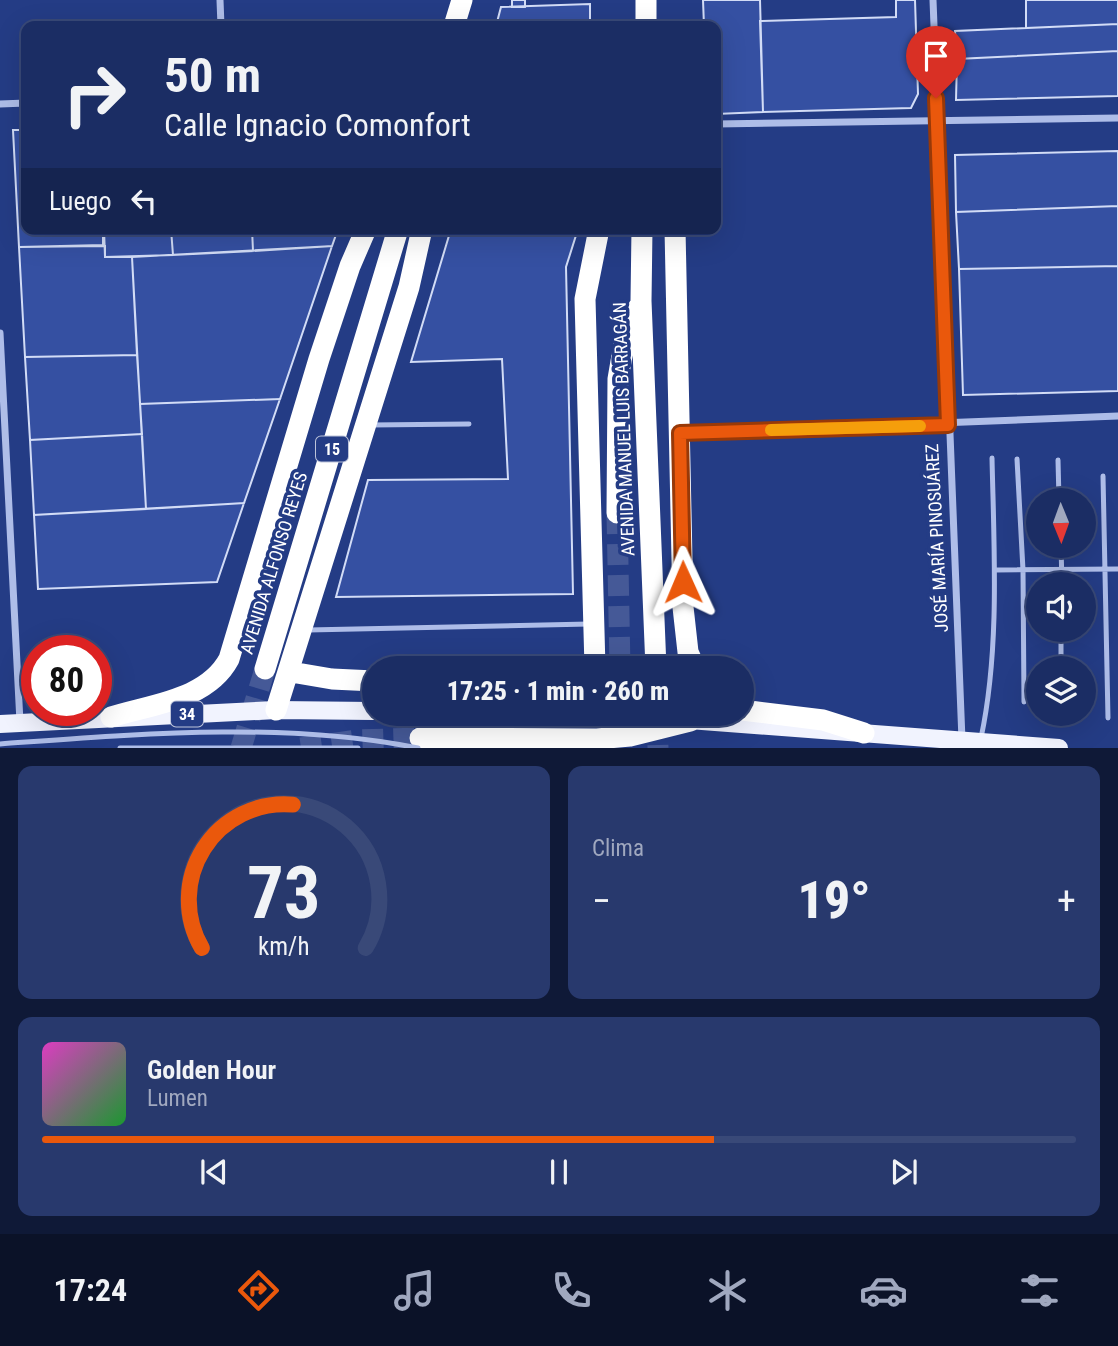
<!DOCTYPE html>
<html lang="es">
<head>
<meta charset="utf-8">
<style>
  body { margin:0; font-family:"Roboto Condensed",sans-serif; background:#28396d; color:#f1f3f6; height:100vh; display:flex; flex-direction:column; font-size:26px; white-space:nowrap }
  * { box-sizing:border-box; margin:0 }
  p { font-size:23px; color:#a0a8bf }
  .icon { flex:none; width:38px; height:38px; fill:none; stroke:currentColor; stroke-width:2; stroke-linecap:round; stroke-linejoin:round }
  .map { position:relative; height:748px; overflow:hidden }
  .side { display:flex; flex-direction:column; gap:18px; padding:18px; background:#0f1937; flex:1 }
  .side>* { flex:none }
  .hud { position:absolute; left:21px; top:21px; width:700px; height:214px; border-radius:14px; box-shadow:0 7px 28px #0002,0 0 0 2px #394978; background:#1b2d64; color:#f1f3f6; overflow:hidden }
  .needle { width:46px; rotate:179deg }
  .controls { position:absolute; left:1026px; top:488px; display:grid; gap:14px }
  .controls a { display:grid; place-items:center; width:70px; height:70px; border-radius:50%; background:#1b2d64; box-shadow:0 7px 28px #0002,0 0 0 2px #394978; font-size:35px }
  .speed { position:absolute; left:21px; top:635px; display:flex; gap:14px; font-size:35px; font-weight:700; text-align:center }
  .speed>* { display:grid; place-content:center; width:91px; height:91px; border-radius:50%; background:#1b2d64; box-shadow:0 7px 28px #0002,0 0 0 2px #394978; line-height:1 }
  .speed .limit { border:10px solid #d22; background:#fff; color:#111 }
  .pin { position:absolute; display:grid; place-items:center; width:60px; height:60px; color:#fff; margin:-72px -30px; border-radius:50% 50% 50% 0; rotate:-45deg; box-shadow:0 0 7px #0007 }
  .pin .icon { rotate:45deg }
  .me { position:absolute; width:77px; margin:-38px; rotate:359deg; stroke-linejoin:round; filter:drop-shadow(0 0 5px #0008) }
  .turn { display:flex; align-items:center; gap:24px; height:147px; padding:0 28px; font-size:32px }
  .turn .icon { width:91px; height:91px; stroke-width:2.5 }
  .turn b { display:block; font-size:49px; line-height:60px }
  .then { display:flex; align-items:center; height:66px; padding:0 28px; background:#0003; gap:14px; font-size:26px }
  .big { font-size:52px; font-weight:800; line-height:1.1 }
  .side .widget { flex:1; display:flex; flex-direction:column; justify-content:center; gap:10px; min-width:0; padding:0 24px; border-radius:14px; background:#28396d }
  .side .dial { align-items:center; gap:0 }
  .dial svg { height:182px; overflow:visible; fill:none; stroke:#394978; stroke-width:7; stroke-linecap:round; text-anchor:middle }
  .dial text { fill:#f1f3f6; stroke:none }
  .song { display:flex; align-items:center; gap:21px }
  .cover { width:84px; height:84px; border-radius:10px; background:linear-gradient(135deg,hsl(310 70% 55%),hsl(130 70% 35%)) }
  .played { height:7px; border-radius:4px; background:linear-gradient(90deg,#ea580c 65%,#394978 65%) }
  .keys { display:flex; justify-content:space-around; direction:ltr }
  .heat { display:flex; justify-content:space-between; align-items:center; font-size:38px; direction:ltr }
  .side .tiles { flex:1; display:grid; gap:18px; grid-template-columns:1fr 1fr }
  .widget:last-child { grid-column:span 2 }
  .trip { position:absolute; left:362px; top:656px; width:392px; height:70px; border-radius:35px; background:#1b2d64; box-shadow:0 7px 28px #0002,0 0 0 2px #394978; font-weight:800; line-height:70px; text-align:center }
  .dock { display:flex; height:112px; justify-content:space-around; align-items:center; background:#0b1228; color:#a0a8bf }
  .dock .icon { width:49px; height:49px }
  .dock .selected { color:#ea580c }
  .dock b { font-size:32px; color:#f1f3f6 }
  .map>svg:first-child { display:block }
  .building { fill:#3550a2; stroke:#d2dcf6; stroke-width:2 }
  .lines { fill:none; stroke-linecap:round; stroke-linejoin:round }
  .highway-tunnel { stroke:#455997; stroke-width:21; stroke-dasharray:21 10; stroke-linecap:butt }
  .lane { stroke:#aebde8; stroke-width:5 }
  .street { stroke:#aebde8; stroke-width:7 }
  .primary { stroke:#f1f3fe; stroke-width:18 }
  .highway { stroke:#fff; stroke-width:21 }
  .lane-bridge { stroke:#aebde8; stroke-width:5 }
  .route-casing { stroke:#983908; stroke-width:18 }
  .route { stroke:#ea580c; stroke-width:12 }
  .slow { stroke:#f59e0b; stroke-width:12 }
  .labels { text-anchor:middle; stroke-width:7; stroke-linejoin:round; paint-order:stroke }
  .shield { fill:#243c85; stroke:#bdc4da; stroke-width:2 }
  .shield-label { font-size:16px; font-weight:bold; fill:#fff }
  .street-label { font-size:18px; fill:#fff; stroke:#243c85 }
</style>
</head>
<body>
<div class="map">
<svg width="1118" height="748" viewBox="0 0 1118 748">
  <rect width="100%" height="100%" fill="#243c85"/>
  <!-- building -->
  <path class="building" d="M512,0H525V7H512Z
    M703,0H760L763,112L716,114V26H704Z
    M896,0H915L918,94L911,108L763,112L760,21L896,17Z
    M1026,0H1118V24L1026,28Z
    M590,4V26H496L501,7Z
    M1118,24V51L957,59L955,31Z
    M1118,51V96L956,100L957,59Z
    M13,130H26V229H103V245L19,247Z
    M1118,151V206L956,212L955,155Z
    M1118,206V266L959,269L956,212Z
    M104,229H171L173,255L105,257Z
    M171,229H252L253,251L173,255Z
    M252,229H338L332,246L253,251Z
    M451,229H578L566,267L573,594L336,597L368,480L508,479L502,359L411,362Z
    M105,246V257H132L137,355L25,357L19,247Z
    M332,246L280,399L140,404L132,257Z
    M1118,266V391L963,395L959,269Z
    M137,355L142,434L30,440L25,357Z
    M280,399L244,503L146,509L140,404Z
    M142,434L146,509L34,515L30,440Z
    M244,503L217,582L38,589L34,515Z"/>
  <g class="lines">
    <!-- highway-tunnel -->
    <path class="highway-tunnel" d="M617,513L620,668
      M657,714L658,748
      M241,748L265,669
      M301,748L357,740L420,738"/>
    <!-- lane -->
    <path class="lane" d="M337,231H359
      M370,425L469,424
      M1017,459L1023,570L1024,702
      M1058,460L1059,500
      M1103,476L1108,718
      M1061,546L1062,584
      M995,570L1118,569
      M308,630L589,624
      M1061,668V630
      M981,738C1000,649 994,548 992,458"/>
    <!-- street -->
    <path class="street" d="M220,0L221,26
      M933,0L962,740
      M0,104L26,103
      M716,124L1118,118
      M0,333L20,722
      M681,433L1118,416"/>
    <!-- primary -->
    <path class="primary" d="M610,714L1059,748
      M0,724L276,710L374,711"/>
    <!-- highway -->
    <path class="highway" d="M454,26L462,0
      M646,26V0
      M642,229L641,301L656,668
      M675,229L683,607L688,652L695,668
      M617,513L618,379L624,344L638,308
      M595,668L585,299L599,229
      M265,669L398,229
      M291,672L332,679L374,681
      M276,710L409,287L422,229
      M742,710L823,720L864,733
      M111,717C152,704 207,700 229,659L319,359L350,266L366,229
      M420,738L597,739L630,736L690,721"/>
    <!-- lane-bridge -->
    <path class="lane-bridge" d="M0,744C138,734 281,721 418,748
      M120,748H358"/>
  </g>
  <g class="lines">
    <defs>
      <path id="route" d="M683,582L680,433L948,425L936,98"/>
    </defs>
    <!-- route casing -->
    <use href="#route" class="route-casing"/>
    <!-- route -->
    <use href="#route" class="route"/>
    <!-- slow -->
    <path class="slow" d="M771,430L920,426"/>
  </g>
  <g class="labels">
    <!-- shield labels -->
    <g class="shield">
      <rect x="316" y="436.5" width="32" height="25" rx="5"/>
      <rect x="171" y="701.5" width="32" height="25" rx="5"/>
    </g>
    <g class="shield-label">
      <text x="332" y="455">15</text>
      <text x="187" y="720">34</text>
    </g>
    <!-- street labels -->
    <g class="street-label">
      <text transform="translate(624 429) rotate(-92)" y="6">AVENIDA MANUEL LUIS BARRAGÁN</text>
      <text transform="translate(937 538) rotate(-93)" y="6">JOSÉ MARÍA PINOSUÁREZ</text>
      <text transform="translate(274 563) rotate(-73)" y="6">AVENIDA ALFONSO REYES</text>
    </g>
  </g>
</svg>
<div class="controls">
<a><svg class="needle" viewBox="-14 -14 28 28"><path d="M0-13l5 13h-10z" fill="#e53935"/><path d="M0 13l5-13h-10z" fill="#a0a8bf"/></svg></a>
<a><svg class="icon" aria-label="sound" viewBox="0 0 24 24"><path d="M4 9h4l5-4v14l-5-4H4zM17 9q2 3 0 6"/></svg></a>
<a><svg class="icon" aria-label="layers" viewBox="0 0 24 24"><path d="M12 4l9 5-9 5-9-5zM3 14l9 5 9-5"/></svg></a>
</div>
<div class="speed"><div class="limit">80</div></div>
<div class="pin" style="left:936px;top:98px;background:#d93025"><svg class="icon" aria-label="arrive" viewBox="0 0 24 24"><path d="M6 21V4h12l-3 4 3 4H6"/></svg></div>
<svg class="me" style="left:683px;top:582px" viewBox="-20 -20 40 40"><path d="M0-17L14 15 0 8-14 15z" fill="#ea580c" stroke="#fff" stroke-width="4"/></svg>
<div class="trip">17:25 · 1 min · 260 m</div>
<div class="hud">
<div class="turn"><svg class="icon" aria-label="right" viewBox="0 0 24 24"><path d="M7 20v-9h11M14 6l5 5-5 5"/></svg><div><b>50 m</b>Calle Ignacio Comonfort</div></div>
<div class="then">Luego<svg class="icon" aria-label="left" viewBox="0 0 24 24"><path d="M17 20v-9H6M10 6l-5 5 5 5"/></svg></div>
</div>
</div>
<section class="side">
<div class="tiles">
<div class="widget dial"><svg viewBox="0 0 100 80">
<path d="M14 69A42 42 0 1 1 86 69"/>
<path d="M14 69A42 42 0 0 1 54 6" stroke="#ea580c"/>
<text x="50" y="56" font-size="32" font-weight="700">73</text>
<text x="50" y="72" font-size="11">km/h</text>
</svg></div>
<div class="widget"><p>Clima</p>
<div class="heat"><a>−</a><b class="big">19°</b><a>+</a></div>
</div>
<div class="widget">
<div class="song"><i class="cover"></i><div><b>Golden Hour</b><p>Lumen</p></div></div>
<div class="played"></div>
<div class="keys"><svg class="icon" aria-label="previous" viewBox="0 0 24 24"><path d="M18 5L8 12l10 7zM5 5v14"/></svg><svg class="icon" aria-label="pause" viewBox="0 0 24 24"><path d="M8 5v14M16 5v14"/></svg><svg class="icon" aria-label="next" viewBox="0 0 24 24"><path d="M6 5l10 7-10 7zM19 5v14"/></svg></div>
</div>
</div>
</section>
<nav class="dock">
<b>17:24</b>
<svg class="icon selected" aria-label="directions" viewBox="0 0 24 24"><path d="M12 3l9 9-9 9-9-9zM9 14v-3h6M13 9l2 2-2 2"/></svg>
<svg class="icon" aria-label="music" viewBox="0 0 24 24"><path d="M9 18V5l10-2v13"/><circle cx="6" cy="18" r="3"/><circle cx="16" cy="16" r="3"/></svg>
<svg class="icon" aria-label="phone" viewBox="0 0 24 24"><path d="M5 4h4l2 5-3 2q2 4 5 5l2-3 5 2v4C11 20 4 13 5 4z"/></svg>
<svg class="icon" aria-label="climate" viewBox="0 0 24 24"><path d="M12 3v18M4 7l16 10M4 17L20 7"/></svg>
<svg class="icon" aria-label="car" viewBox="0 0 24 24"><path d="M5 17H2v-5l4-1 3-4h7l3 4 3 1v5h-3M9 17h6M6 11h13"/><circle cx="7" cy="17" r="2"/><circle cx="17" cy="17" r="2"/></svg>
<svg class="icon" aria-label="filters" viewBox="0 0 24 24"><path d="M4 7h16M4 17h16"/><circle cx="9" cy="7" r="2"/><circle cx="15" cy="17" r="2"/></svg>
</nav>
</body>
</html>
